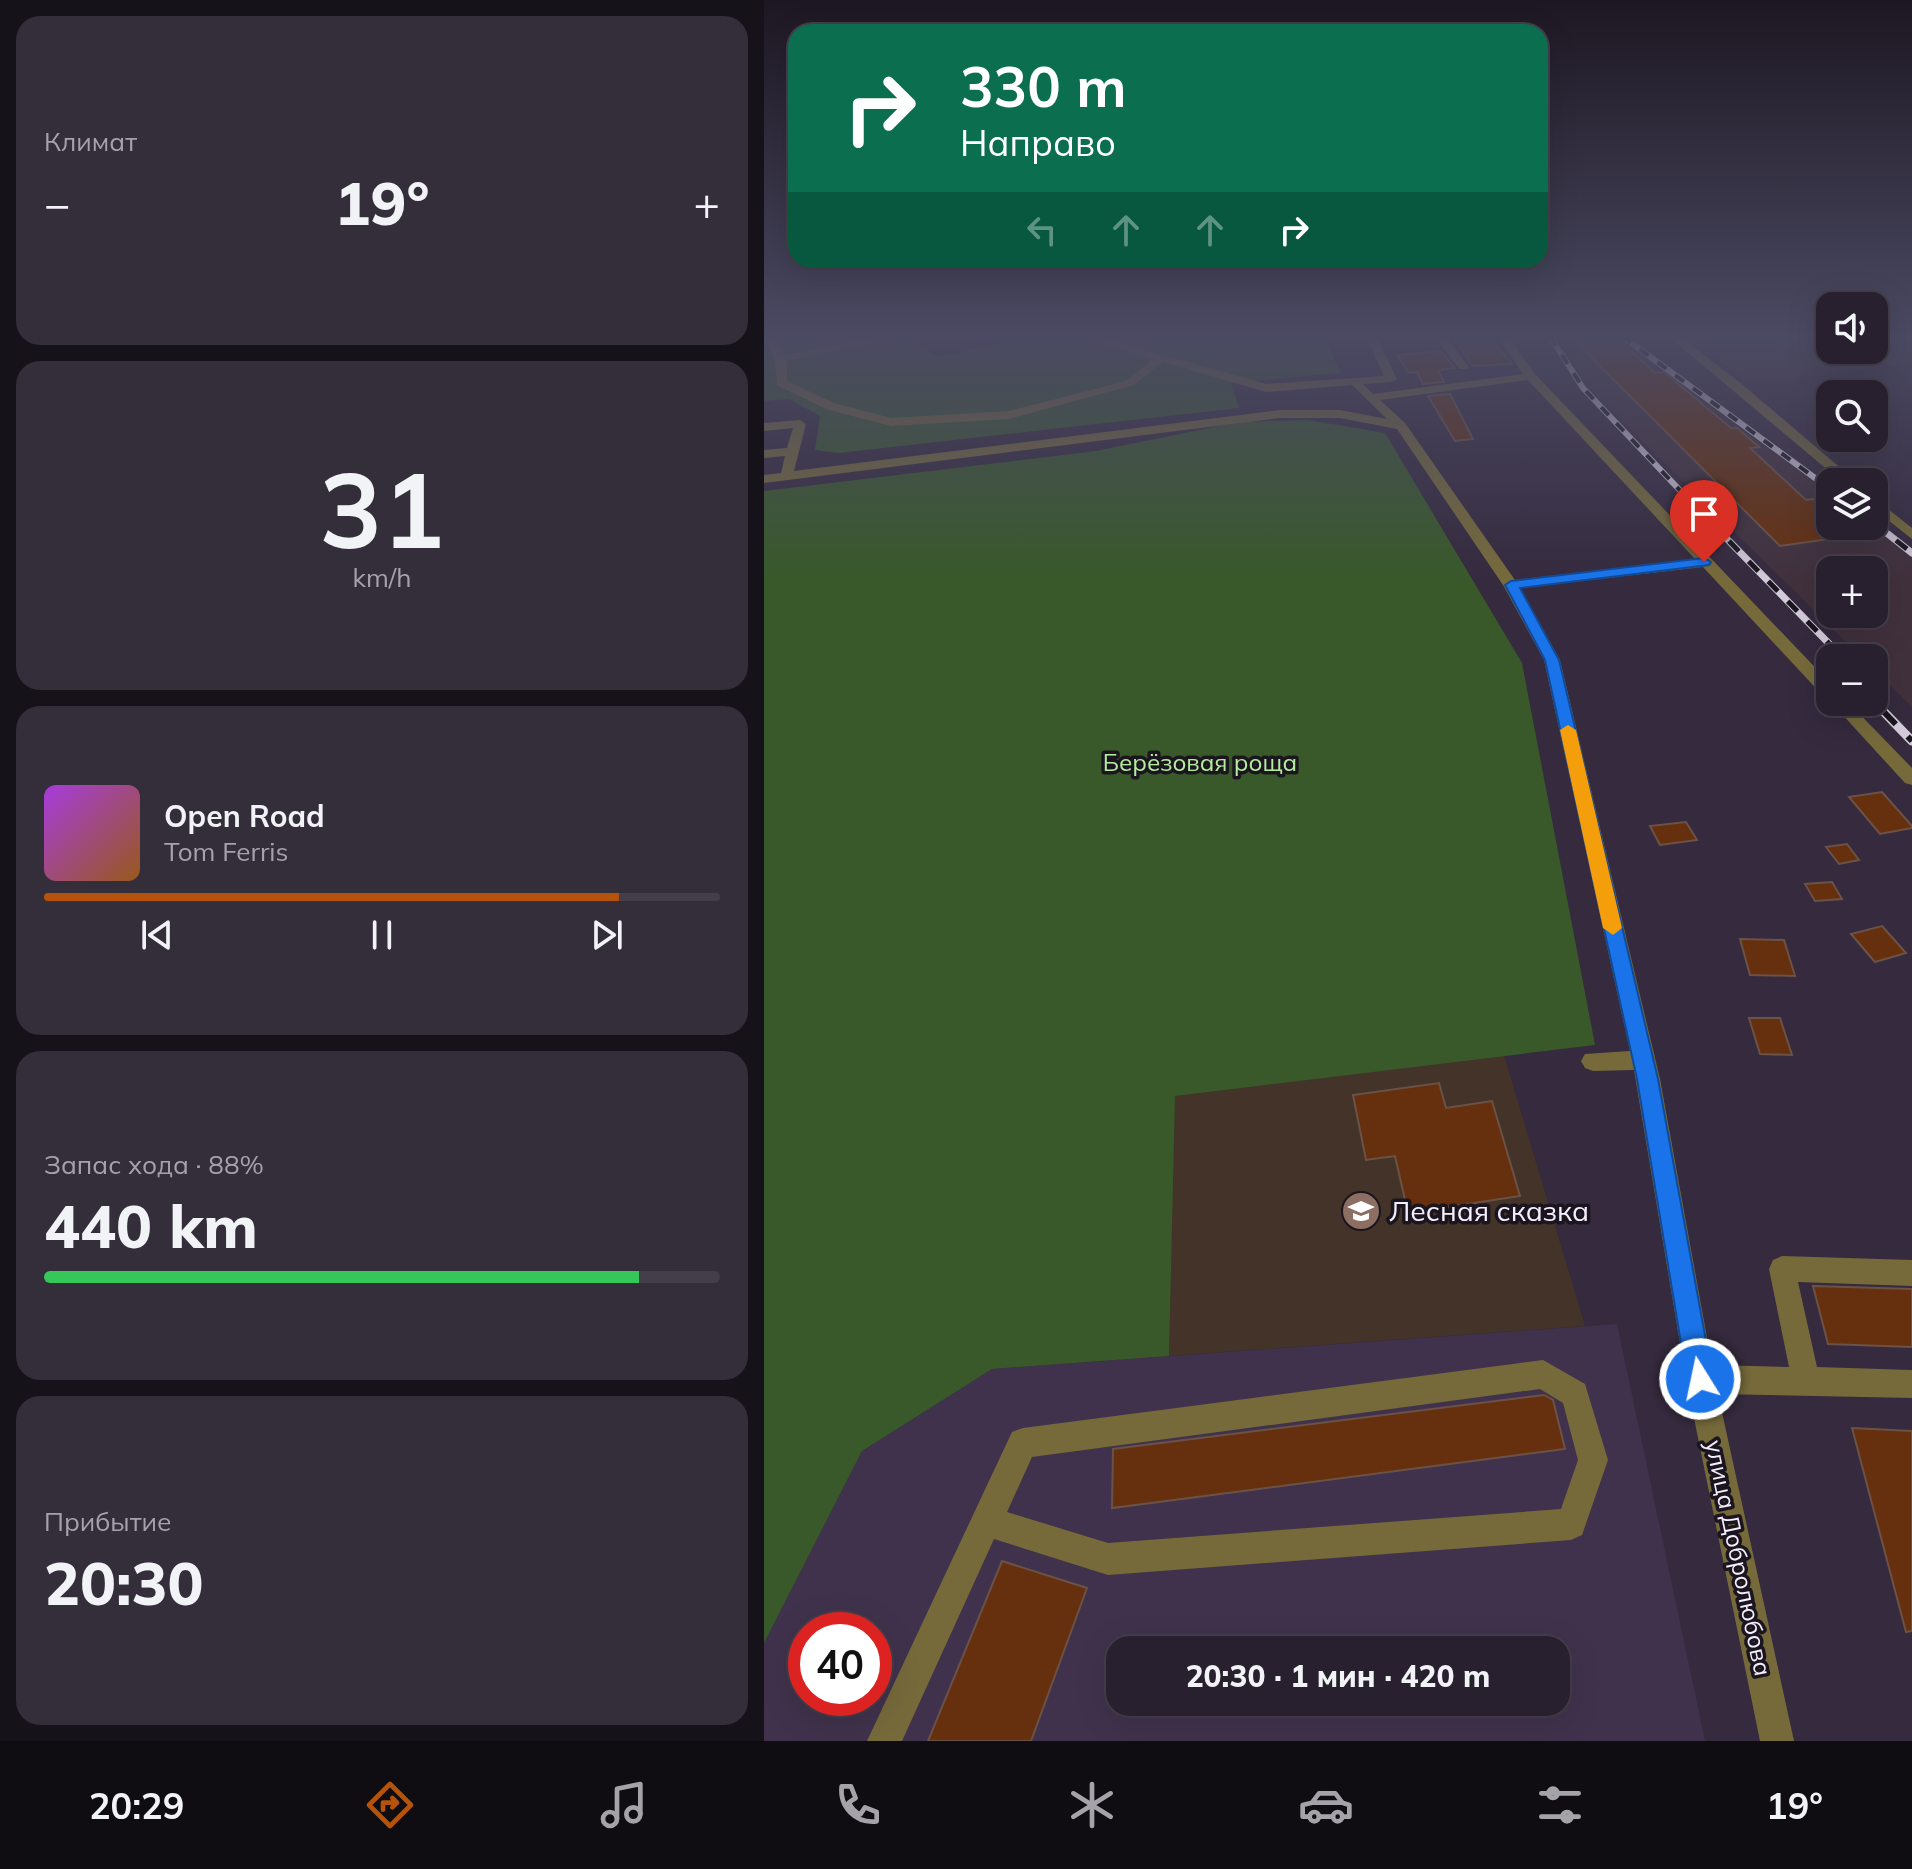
<!DOCTYPE html>
<html lang="ru">
<head>
<meta charset="utf-8">
<style>
  body { margin:0; font-family:Mulish,sans-serif; background:#342d3a; color:#f1f3f6; height:100vh; display:flex; flex-direction:column; font-size:30px; white-space:nowrap }
  * { box-sizing:border-box; margin:0 }
  p { font-size:26px; color:#a5a3aa }
  .icon { flex:none; width:44px; height:44px; fill:none; stroke:currentColor; stroke-width:2; stroke-linecap:round; stroke-linejoin:round }
  .map { position:relative; flex:1; overflow:hidden }
  .panel { display:flex; flex-direction:column; gap:16px; padding:16px; background:#161219; width:764px }
  .panel>* { flex:none }
  .hud { position:absolute; left:24px; top:24px; width:760px; height:244px; border-radius:24px; box-shadow:0 8px 32px #0002,0 0 0 2px #443e4a; background:#0b6e4f; color:#fff; overflow:hidden }
  .buttons { position:absolute; left:1052px; top:292px; display:grid; gap:16px }
  .buttons a { display:grid; place-items:center; width:72px; height:72px; border-radius:16px; background:#28202e; box-shadow:0 8px 32px #0002,0 0 0 2px #443e4a; font-size:40px }
  .speed { position:absolute; left:24px; top:1612px; display:flex; gap:16px; font-size:40px; font-weight:700; text-align:center }
  .speed>* { display:grid; place-content:center; width:104px; height:104px; border-radius:50%; background:#28202e; box-shadow:0 8px 32px #0002,0 0 0 2px #443e4a; line-height:1 }
  .speed .limit { border:12px solid #d22; background:#fff; color:#111 }
  .pin { position:absolute; display:grid; place-items:center; width:68px; height:68px; color:#fff; margin:-82px -34px; border-radius:50% 50% 50% 0; rotate:-45deg; box-shadow:0 0 8px #0007 }
  .pin .icon { rotate:45deg }
  .me { position:absolute; width:88px; margin:-44px; rotate:350deg; stroke-linejoin:round; filter:drop-shadow(0 0 6px #0008) }
  .turn { display:flex; align-items:center; gap:28px; height:168px; padding:0 40px; font-size:36px }
  .turn .icon { width:104px; height:104px; stroke-width:2.5 }
  .turn b { display:block; font-size:56px; line-height:68px }
  .lanes { display:flex; align-items:center; height:76px; padding:0 40px; background:#0003; justify-content:center; gap:40px; direction:ltr }
  .lanes .off { opacity:.35 }
  .big { font-size:60px; font-weight:800; line-height:1.1 }
  .panel .tile { flex:1; display:flex; flex-direction:column; justify-content:center; gap:12px; min-width:0; padding:0 28px; border-radius:24px; background:#342d3a }
  .panel .dial { align-items:center; gap:0 }
  .dial b { font-size:104px; line-height:1 }
  .song { display:flex; align-items:center; gap:24px }
  .cover { width:96px; height:96px; border-radius:12px; background:linear-gradient(135deg,hsl(280 70% 55%),hsl(30 70% 35%)) }
  .played { height:8px; border-radius:4px; background:linear-gradient(90deg,#b45309 85%,#443e4a 85%) }
  .keys { display:flex; justify-content:space-around; direction:ltr }
  .heat { display:flex; justify-content:space-between; align-items:center; font-size:44px; direction:ltr }
  .charge { height:12px; border-radius:6px; background:linear-gradient(90deg,#34c759 88%,#443e4a 0) }
  .trip { position:absolute; left:342px; top:1636px; width:464px; height:80px; border-radius:24px; background:#28202e; box-shadow:0 8px 32px #0002,0 0 0 2px #443e4a; font-weight:800; line-height:80px; text-align:center }
  .menu { display:flex; height:128px; justify-content:space-around; align-items:center; background:#100d12; color:#a5a3aa }
  .menu .icon { width:56px; height:56px }
  .menu .active { color:#b45309 }
  .menu b { font-size:36px; color:#f1f3f6 }
  main { display:flex; flex:1; min-height:0 }
  .map>svg:first-child { display:block }
  .built { fill:#40324c; fill-rule:evenodd }
  .industrial { fill:#41313d; fill-rule:evenodd }
  .education { fill:#433328 }
  .green { fill:#39592b }
  .building { fill:#662f0d; stroke:#6b5246; stroke-width:2 }
  .lines { fill:none; stroke-linecap:round; stroke-linejoin:round }
  .minor { fill:#766a3b; fill-rule:evenodd }
  .rail-far2-casing { stroke:#d3cbda; stroke-width:6 }
  .rail-far1-casing { stroke:#d3cbda; stroke-width:7 }
  .rail-casing { stroke:#d3cbda; stroke-width:9 }
  .rail-far2 { stroke:#1a151e; stroke-width:4; stroke-dasharray:11; stroke-linecap:butt }
  .rail-far1 { stroke:#1a151e; stroke-width:5; stroke-dasharray:14; stroke-linecap:butt }
  .rail { stroke:#1a151e; stroke-width:6; stroke-dasharray:17; stroke-linecap:butt }
  .route { fill:#1a73e8; stroke:#114b97; stroke-width:2 }
  .slow { fill:#f59e0b }
  .labels { text-anchor:middle; stroke-width:7; stroke-linejoin:round; paint-order:stroke }
  .park-label { font-size:24px; fill:#b5ed9e; stroke:#1a151e }
  .street-label { font-size:24px; fill:#f5eefc; stroke:#1a151e }
  .near-poi-label { font-size:28px; fill:#f5eefc; stroke:#1a151e; text-anchor:start }
</style>
</head>
<body>
<main>
<section class="panel">
<div class="tile"><p>Климат</p>
<div class="heat"><a>−</a><b class="big">19°</b><a>+</a></div>
</div>
<div class="tile dial"><b>31</b><p>km/h</p></div>
<div class="tile">
<div class="song"><i class="cover"></i><div><b>Open Road</b><p>Tom Ferris</p></div></div>
<div class="played"></div>
<div class="keys"><svg class="icon" aria-label="previous" viewBox="0 0 24 24"><path d="M18 5L8 12l10 7zM5 5v14"/></svg><svg class="icon" aria-label="pause" viewBox="0 0 24 24"><path d="M8 5v14M16 5v14"/></svg><svg class="icon" aria-label="next" viewBox="0 0 24 24"><path d="M6 5l10 7-10 7zM19 5v14"/></svg></div>
</div>
<div class="tile"><p>Запас хода · 88%</p><b class="big">440 km</b><div class="charge"></div></div>
<div class="tile"><p>Прибытие</p><b class="big">20:30</b></div>
</section>
<div class="map">
<svg width="1148" height="1741" viewBox="0 0 1148 1741">
  <rect width="100%" height="100%" fill="#352a3e"/>
  <!-- built -->
  <path class="built" d="M853,1324L941,1741H0V1643L98,1451L228,1369ZM42,1630H110V1698H42ZM356,1650H792V1702H356Z"/>
  <!-- industrial -->
  <path class="industrial" d="M793,336H854L1066,490V526L1110,524L1148,557V707L1110,670V658H1098L826,389ZM1066,570H1110V614H1066Z
    M920,336H1066V350H1110V336H1148V363L986,384Z"/>
  <!-- education -->
  <path class="education" d="M740,1055L821,1326L405,1356L410,1096Z"/>
  <!-- green -->
  <path class="green" d="M0,336H138L175,357C242,342 310,325 378,341L377,336H559L577,373L467,383L475,408L75,453L51,450L56,416L25,399L0,401Z
    M544,420L621,433L758,663L831,1045L411,1096L405,1356L228,1369L98,1451L0,1643V491L332,451L475,422Z"/>
  <!-- building -->
  <path class="building" d="M689,336H725L748,364L708,366Z
    M806,336H851L891,373L900,372L967,428H973L995,447L986,448L1042,500L1066,497V539L1016,546Z
    M677,351L691,368L674,370L680,382L659,384L653,372L645,373L633,355Z
    M686,394L709,439L691,441L664,396Z
    M1118,792L1148,826V828L1116,834L1085,797Z
    M922,822L933,840L896,845L886,826Z
    M1083,844L1095,860L1075,864L1062,847Z
    M1068,882L1078,899L1051,901L1041,884Z
    M1118,926L1142,953L1111,962L1087,934Z
    M976,939L1020,940L1031,976L986,975Z
    M985,1018H1016L1028,1055L996,1054Z
    M675,1083L682,1108L728,1101L756,1196L644,1213L631,1156L602,1160L589,1095Z
    M1049,1286L1148,1289V1347L1064,1344Z
    M780,1395L789,1400L801,1449L348,1508L349,1449Z
    M1088,1428L1148,1431V1631L1142,1632Z
    M238,1561L323,1588L267,1741H164Z"/>
  <g class="lines">
    <!-- minor -->
    <path class="minor" d="M0,336H9L20,355L117,336H138L23,361V381L70,403L127,418L245,411L362,381L389,359L314,336H331L502,384L620,376L602,336H612L633,379L627,382L599,384L609,394L759,374L733,336H744L771,374L1066,683V698L1060,697L939,567L756,588L796,660L896,1079L948,1365L1025,1367L1005,1269L1009,1260L1018,1256L1148,1260V1286L1034,1282L1053,1367L1148,1370V1398L954,1394L1030,1741H996L922,1379L870,1070L829,1071L821,1068L817,1061L821,1054L866,1051L780,660L739,585L633,429L576,418H516L0,483V475L17,473L21,456L0,458V450L23,448L29,428L0,431V423L36,420L42,424L30,471L516,410H576L623,419L588,385L502,392L399,362L370,385L245,419L127,426L62,409L13,385L11,359ZM764,380L931,559L751,580L641,423L616,400Z
      M670,336H681L705,367L703,369H695Z
      M904,336H916L979,385L1093,482H1078Z
      M1110,498L1148,528V539L1110,509Z
      M1066,701L1084,702L1148,768V785L1141,783Z
      M779,1360L821,1384L844,1460L818,1535L807,1540L344,1575L230,1539L138,1741H103L248,1432L259,1428ZM776,1389L799,1403L814,1460L797,1509L344,1543L243,1512L268,1457Z"/>
    <defs>
      <path id="rail-far2" d="M786,336L819,388L928,503
        M858,336L1066,489"/>
      <path id="rail-far1" d="M926,501L1079,658
        M1110,523L1148,553
        M1110,701L1122,714"/>
      <path id="rail" d="M1120,712L1148,741"/>
    </defs>
    <!-- rail-far2 casing -->
    <use href="#rail-far2" class="rail-far2-casing"/>
    <!-- rail-far1 casing -->
    <use href="#rail-far1" class="rail-far1-casing"/>
    <!-- rail casing -->
    <use href="#rail" class="rail-casing"/>
    <!-- rail-far2 -->
    <use href="#rail-far2" class="rail-far2"/>
    <!-- rail-far1 -->
    <use href="#rail-far1" class="rail-far1"/>
    <!-- rail -->
    <use href="#rail" class="rail"/>
  </g>
  <!-- sky -->
  <linearGradient id="sky" x2="0" y2="1"><stop stop-color="#1d1722"/><stop offset="0.58" stop-color="#4b4a63"/><stop offset="1" stop-color="#4b4a63" stop-opacity="0"/></linearGradient>
  <rect width="1148" height="580" fill="url(#sky)"/>
  <!-- route -->
  <path class="route" d="M940,558L947,562L945,565L756,588L795,660L894,1079L949,1379L945,1388L936,1392L926,1388L923,1379L873,1079L781,660L741,585L747,581Z"/>
  <!-- slow -->
  <path class="slow" d="M804,725L812,730L858,928L849,935L839,928L796,730Z"/>
  <!-- icons -->
  <defs>
    <symbol id="school-disc" viewBox="-11 -11 22 22"><circle r="9.5" fill="#8d6e63" stroke="#1a151e"/><path d="M0-5L7-2L0 1L-7-2ZM-4 1L0 2.5L4 1V4Q0 6-4 4Z" fill="#fff"/></symbol>
  </defs>
  <g fill-rule="evenodd">
    <use href="#school-disc" x="575" y="1189" width="44" height="44"/>
  </g>
  <g class="labels">
    <!-- park labels -->
    <g class="park-label">
      <text x="436" y="771">Берёзовая роща</text>
    </g>
    <!-- street labels -->
    <g class="street-label">
      <text transform="translate(974 1558) rotate(78)" y="8">улица Добролюбова</text>
    </g>
    <!-- near-poi labels -->
    <g class="near-poi-label">
      <text x="625" y="1221">Лесная сказка</text>
    </g>
  </g>
</svg>
<div class="buttons">
<a><svg class="icon" aria-label="sound" viewBox="0 0 24 24"><path d="M4 9h4l5-4v14l-5-4H4zM17 9q2 3 0 6"/></svg></a>
<a><svg class="icon" aria-label="search" viewBox="0 0 24 24"><circle cx="10" cy="10" r="6"/><path d="M15 15l6 6"/></svg></a>
<a><svg class="icon" aria-label="layers" viewBox="0 0 24 24"><path d="M12 4l9 5-9 5-9-5zM3 14l9 5 9-5"/></svg></a>
<a>+</a>
<a>−</a>
</div>
<div class="speed"><div class="limit">40</div></div>
<div class="pin" style="left:940px;top:562px;background:#d93025"><svg class="icon" aria-label="arrive" viewBox="0 0 24 24"><path d="M6 21V4h12l-3 4 3 4H6"/></svg></div>
<svg class="me" style="left:936px;top:1379px" viewBox="-20 -20 40 40"><circle r="17" fill="#1a73e8" stroke="#fff" stroke-width="3"/><path d="M0-11L8 9 0 5-8 9z" fill="#fff"/></svg>
<div class="trip">20:30 · 1 мин · 420 m</div>
<div class="hud">
<div class="turn"><svg class="icon" aria-label="right" viewBox="0 0 24 24"><path d="M7 20v-9h11M14 6l5 5-5 5"/></svg><div><b>330 m</b>Направо</div></div>
<div class="lanes"><svg class="icon off" aria-label="left" viewBox="0 0 24 24"><path d="M17 20v-9H6M10 6l-5 5 5 5"/></svg><svg class="icon off" aria-label="ahead" viewBox="0 0 24 24"><path d="M12 20V5M6 11l6-6 6 6"/></svg><svg class="icon off" aria-label="ahead" viewBox="0 0 24 24"><path d="M12 20V5M6 11l6-6 6 6"/></svg><svg class="icon" aria-label="right" viewBox="0 0 24 24"><path d="M7 20v-9h11M14 6l5 5-5 5"/></svg></div>
</div>
</div>
</main>
<nav class="menu">
<b>20:29</b>
<svg class="icon active" aria-label="directions" viewBox="0 0 24 24"><path d="M12 3l9 9-9 9-9-9zM9 14v-3h6M13 9l2 2-2 2"/></svg>
<svg class="icon" aria-label="music" viewBox="0 0 24 24"><path d="M9 18V5l10-2v13"/><circle cx="6" cy="18" r="3"/><circle cx="16" cy="16" r="3"/></svg>
<svg class="icon" aria-label="phone" viewBox="0 0 24 24"><path d="M5 4h4l2 5-3 2q2 4 5 5l2-3 5 2v4C11 20 4 13 5 4z"/></svg>
<svg class="icon" aria-label="climate" viewBox="0 0 24 24"><path d="M12 3v18M4 7l16 10M4 17L20 7"/></svg>
<svg class="icon" aria-label="car" viewBox="0 0 24 24"><path d="M5 17H2v-5l4-1 3-4h7l3 4 3 1v5h-3M9 17h6M6 11h13"/><circle cx="7" cy="17" r="2"/><circle cx="17" cy="17" r="2"/></svg>
<svg class="icon" aria-label="filters" viewBox="0 0 24 24"><path d="M4 7h16M4 17h16"/><circle cx="9" cy="7" r="2"/><circle cx="15" cy="17" r="2"/></svg>
<b>19°</b>
</nav>
</body>
</html>
